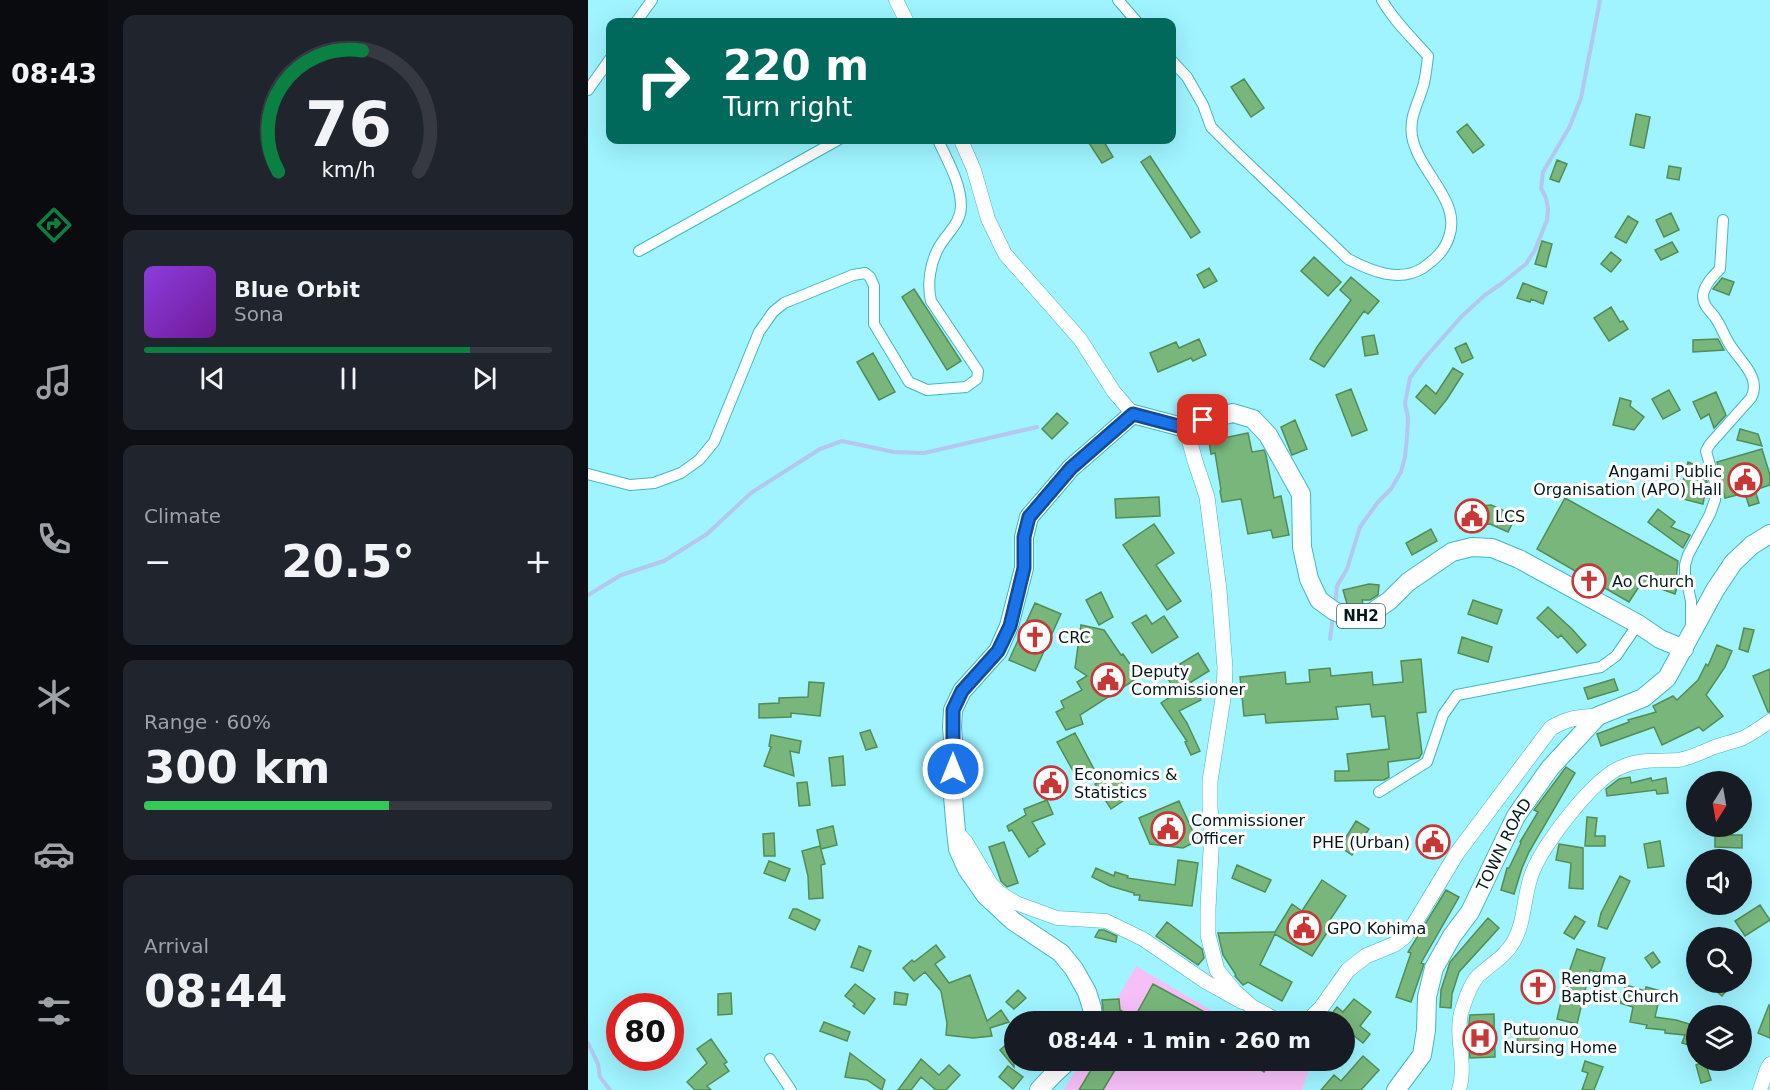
<!DOCTYPE html>
<html lang="en">
<head>
<meta charset="utf-8">
<style>
  body { margin:0; font-family:"DejaVu Sans",sans-serif; background:#20242c; color:#f1f3f6; height:100vh; display:flex; flex-direction:column; font-size:22px; white-space:nowrap }
  * { box-sizing:border-box; margin:0 }
  p { font-size:20px; color:#9ea1a6 }
  .icon { flex:none; width:33px; height:33px; fill:none; stroke:currentColor; stroke-width:2; stroke-linecap:round; stroke-linejoin:round }
  .map { position:relative; flex:1; overflow:hidden }
  .side { display:flex; flex-direction:column; gap:15px; padding:15px; background:#0d0f14; width:480px }
  .side>* { flex:none }
  .guide { position:absolute; left:18px; top:18px; width:570px; height:126px; border-radius:12px; box-shadow:0 6px 24px #0002; background:#00695c; color:#fff; overflow:hidden }
  .needle { width:39px; rotate:191deg }
  .tools { position:absolute; left:1098px; top:771px; display:grid; gap:12px }
  .tools a { display:grid; place-items:center; width:66px; height:66px; border-radius:50%; background:#171b24; box-shadow:0 6px 24px #0002; font-size:30px }
  .speed { position:absolute; left:18px; top:993px; display:flex; gap:12px; font-size:30px; font-weight:700; text-align:center }
  .speed>* { display:grid; place-content:center; width:78px; height:78px; border-radius:50%; background:#171b24; box-shadow:0 6px 24px #0002; line-height:1 }
  .speed .limit { border:9px solid #d22; background:#fff; color:#111 }
  .pin { position:absolute; display:grid; place-items:center; width:51px; height:51px; color:#fff; margin:-26px; border-radius:12px; box-shadow:0 3px 9px #0006 }
  .me { position:absolute; width:66px; margin:-33px; rotate:0deg; stroke-linejoin:round; filter:drop-shadow(0 0 4px #0008) }
  .turn { display:flex; align-items:center; gap:21px; height:126px; padding:0 18px; font-size:27px }
  .turn .icon { width:78px; height:78px; stroke-width:2.5 }
  .turn b { display:block; font-size:42px; line-height:51px }
  .big { font-size:45px; font-weight:700; line-height:1.1 }
  .side .card { flex:1; display:flex; flex-direction:column; justify-content:center; gap:9px; min-width:0; padding:0 21px; border-radius:12px; background:#20242c }
  .side .dial { align-items:center; gap:0 }
  .dial svg { height:156px; overflow:visible; fill:none; stroke:#363941; stroke-width:7; stroke-linecap:round; text-anchor:middle }
  .dial text { fill:#f1f3f6; stroke:none }
  .song { display:flex; align-items:center; gap:18px }
  .cover { width:72px; height:72px; border-radius:9px; background:linear-gradient(135deg,hsl(270 70% 55%),hsl(280 70% 35%)) }
  .played { height:6px; border-radius:3px; background:linear-gradient(90deg,#0b8043 80%,#363941 80%) }
  .keys { display:flex; justify-content:space-around; direction:ltr }
  .heat { display:flex; justify-content:space-between; align-items:center; font-size:33px; direction:ltr }
  .charge { height:9px; border-radius:4px; background:linear-gradient(90deg,#34c759 60%,#363941 0) }
  .trip { position:absolute; left:416px; top:1011px; width:351px; height:60px; border-radius:30px; background:#171b24; box-shadow:0 6px 24px #0002; font-weight:700; line-height:60px; text-align:center }
  main { display:flex; flex:1; min-height:0 }
  .menu { display:flex; flex-direction:column; width:108px; justify-content:space-around; align-items:center; background:#090b0e; color:#9ea1a6 }
  .menu .icon { width:42px; height:42px }
  .menu .selected { color:#0b8043 }
  .menu b { font-size:27px; color:#f1f3f6 }
  .map>svg:first-child { display:block }
  .green { fill:#f7bff8 }
  .lines { fill:none; stroke-linecap:round; stroke-linejoin:round }
  .stream { stroke:#b4c7f1; stroke-width:4 }
  .building { fill:#78b67c; stroke:#518d55; stroke-width:1.5 }
  .minor-casing { stroke:#41b7c4; stroke-width:12 }
  .tertiary-casing { stroke:#41b7c4; stroke-width:15 }
  .secondary-casing { stroke:#41b7c4; stroke-width:16 }
  .trunk-casing { stroke:#41b7c4; stroke-width:20 }
  .minor { stroke:#fff; stroke-width:10 }
  .tertiary { stroke:#fff; stroke-width:14 }
  .secondary { stroke:#fff; stroke-width:15 }
  .trunk { stroke:#fff; stroke-width:18 }
  .route-casing { stroke:#114b97; stroke-width:15 }
  .route { stroke:#1a73e8; stroke-width:10 }
  .labels { text-anchor:middle; stroke-width:6; stroke-linejoin:round; paint-order:stroke }
  .shield { fill:#fff; stroke:#4e5e60; stroke-width:1.5 }
  .shield-label { font-size:15px; font-weight:bold; fill:#02191c }
  .poi-label { font-size:16px; fill:#02191c; stroke:#fff; text-anchor:start }
  .street-label { font-size:16px; fill:#02191c; stroke:#fff }
</style>
</head>
<body>
<main>
<nav class="menu">
<b>08:43</b>
<svg class="icon selected" aria-label="directions" viewBox="0 0 24 24"><path d="M12 3l9 9-9 9-9-9zM9 14v-3h6M13 9l2 2-2 2"/></svg>
<svg class="icon" aria-label="music" viewBox="0 0 24 24"><path d="M9 18V5l10-2v13"/><circle cx="6" cy="18" r="3"/><circle cx="16" cy="16" r="3"/></svg>
<svg class="icon" aria-label="phone" viewBox="0 0 24 24"><path d="M5 4h4l2 5-3 2q2 4 5 5l2-3 5 2v4C11 20 4 13 5 4z"/></svg>
<svg class="icon" aria-label="climate" viewBox="0 0 24 24"><path d="M12 3v18M4 7l16 10M4 17L20 7"/></svg>
<svg class="icon" aria-label="car" viewBox="0 0 24 24"><path d="M5 17H2v-5l4-1 3-4h7l3 4 3 1v5h-3M9 17h6M6 11h13"/><circle cx="7" cy="17" r="2"/><circle cx="17" cy="17" r="2"/></svg>
<svg class="icon" aria-label="filters" viewBox="0 0 24 24"><path d="M4 7h16M4 17h16"/><circle cx="9" cy="7" r="2"/><circle cx="15" cy="17" r="2"/></svg>
</nav>
<section class="side">
<div class="card dial"><svg viewBox="0 0 100 80">
<path d="M14 69A42 42 0 1 1 86 69"/>
<path d="M14 69A42 42 0 0 1 57 7" stroke="#0b8043"/>
<text x="50" y="56" font-size="32" font-weight="700">76</text>
<text x="50" y="72" font-size="11">km/h</text>
</svg></div>
<div class="card">
<div class="song"><i class="cover"></i><div><b>Blue Orbit</b><p>Sona</p></div></div>
<div class="played"></div>
<div class="keys"><svg class="icon" aria-label="previous" viewBox="0 0 24 24"><path d="M18 5L8 12l10 7zM5 5v14"/></svg><svg class="icon" aria-label="pause" viewBox="0 0 24 24"><path d="M8 5v14M16 5v14"/></svg><svg class="icon" aria-label="next" viewBox="0 0 24 24"><path d="M6 5l10 7-10 7zM19 5v14"/></svg></div>
</div>
<div class="card"><p>Climate</p>
<div class="heat"><a>−</a><b class="big">20.5°</b><a>+</a></div>
</div>
<div class="card"><p>Range · 60%</p><b class="big">300 km</b><div class="charge"></div></div>
<div class="card"><p>Arrival</p><b class="big">08:44</b></div>
</section>
<div class="map">
<svg width="1182" height="1090" viewBox="0 0 1182 1090">
  <rect width="100%" height="100%" fill="#9ff4ff"/>
  <!-- green -->
  <path class="green" d="M548,966L641,1021L516,1022Z
    M493,1061H703L720,1072L714,1090H476Z"/>
  <g class="lines">
    <!-- stream -->
    <path class="stream" d="M0,595L33,575L76,561L119,534L163,493L232,449L254,441L306,452L336,453L449,427
      M747,605L749,586L759,569L772,527L790,502L803,489L813,472L817,457L819,437L820,418L817,403L822,378L836,359L874,316L897,295L913,284L938,264L947,250L959,220L960,209L958,198L953,188L955,172L981,128L993,98L1012,0
      M742,639L745,616
      M0,1043L10,1064L12,1077L22,1090"/>
  </g>
  <!-- building -->
  <path class="building" d="M656,79L676,108L663,117L643,87Z
    M1048,114L1062,117L1056,148L1042,145Z
    M879,124L896,145L885,153L869,132Z
    M499,140H515L525,157L514,163Z
    M562,156L612,232L603,238L553,162Z
    M969,160L979,164L971,182L962,179Z
    M1081,166L1093,168L1091,180L1079,178Z
    M1083,213L1091,230L1076,237L1068,220Z
    M1040,216L1050,222L1038,243L1027,237Z
    M954,241L964,244L958,267L947,264Z
    M1084,242L1090,252L1073,260L1067,250Z
    M1023,252L1033,260L1023,272L1013,264Z
    M726,257L753,282L740,296L713,271Z
    M621,268L629,281L616,288L609,275Z
    M763,277L791,301L780,314L776,311L736,367L722,359L729,347L763,300L752,290Z
    M1134,278L1146,282L1141,295L1125,289Z
    M935,283L959,292L955,304L943,299L942,302L929,298Z
    M326,289L373,361L359,370L314,297Z
    M1023,307L1032,322L1035,321L1040,329L1021,341L1006,318Z
    M786,335L790,354L777,356L774,337Z
    M611,339L618,355L605,361L603,358L570,372L562,353L588,342L591,348Z
    M1130,339L1136,350L1105,352V340Z
    M878,343L885,358L874,363L867,348Z
    M285,353L307,392L291,400L269,362Z
    M865,368L875,374L859,399L847,414L828,397L838,385L848,394Z
    M763,389L779,430L764,436L748,395Z
    M1081,390L1092,410L1075,419L1064,399Z
    M1128,392L1138,415L1126,428L1121,414L1113,419L1105,402Z
    M1032,398L1043,401L1042,406L1056,417L1046,430L1025,425Z
    M469,413L480,423L464,439L454,429Z
    M707,420L719,449L704,455L693,427Z
    M1152,429L1170,434L1174,446L1149,440Z
    M660,433L664,452L676,450L678,455L686,498L693,496L701,535L685,538L683,530L660,534L653,499L634,502L632,491L633,490L627,453L623,454L621,441Z
    M1174,449L1182,475V485L1167,490L1171,503L1161,506L1157,493L1137,498L1129,462Z
    M1100,462L1115,468L1119,482L1115,504L1091,498Z
    M571,497L572,516L528,518L527,499Z
    M977,498L1090,561L1088,579L1091,581L1087,594L1054,582L1041,602L949,549Z
    M903,505L928,516L920,532L902,524L872,528L870,508Z
    M1070,509L1087,522L1083,527L1102,535L1095,548L1060,522Z
    M566,524L586,553L568,565L593,601L579,610L535,545Z
    M843,529L849,541L824,555L818,543Z
    M781,584L791,585L790,595L782,600H774L775,604L764,606L759,604L755,590Z
    M513,592L525,617L511,625L498,600Z
    M885,600L914,610L909,624L880,614Z
    M447,603L473,614L447,671L421,660Z
    M960,607L984,629L998,645L989,653L973,635L970,638L949,618Z
    M558,615L564,624L576,616L590,637L564,653L544,623Z
    M493,625L516,630L533,655L535,654L551,677L492,715L495,724L478,730L468,712L476,708L473,701L494,690L489,682L499,676L487,668Z
    M1156,628L1166,630L1160,652L1151,649Z
    M874,637L904,647L900,662L870,653Z
    M1129,645L1144,651L1137,667L1118,695L1135,716L1115,731L1111,727L1074,745L1066,727L1013,746L1009,734L1041,722L1040,720L1068,712L1065,706L1085,696L1089,700L1110,680L1118,664L1120,666Z
    M610,653L621,671L603,682L613,700L591,711L599,723L612,751L603,755L597,742L599,741L573,703L588,693L577,673Z
    M833,659L838,712L829,713L834,753L831,758L800,762L801,777L796,780L747,781V771H761L759,754L801,749L797,716L784,717L782,704L748,707L750,719L678,723L677,714L656,716L652,677L697,672L698,684L722,682L721,670L742,668L743,676L784,672L785,685L815,682L813,661Z
    M1182,669V712H1180L1165,676Z
    M1026,679L1030,690L1000,699L996,688Z
    M221,682L236,683L232,716L203,713V717L171,718V704L191,703V698L220,697Z
    M282,730L289,747L278,750L272,733Z
    M487,733L507,771L490,780L469,742Z
    M183,735L213,741L211,753L202,751L206,776L176,766L183,747L181,746Z
    M255,756L257,785L244,786L241,758Z
    M978,767L987,773L941,852L934,868L926,894L913,890L919,868H921L933,843L932,842L950,812L946,810Z
    M528,773L542,796L523,809L507,784Z
    M1042,777L1043,783L1063,778L1064,781L1078,778L1080,793L1069,794L1068,790L1019,796L1018,789L1031,779Z
    M219,782L222,805L211,806L209,783Z
    M459,800L465,814L444,822L457,844L449,849L450,851L441,857L424,830L421,831L419,826L438,815L436,809Z
    M591,801L609,841L595,848L562,844L551,818Z
    M999,817L1009,818L1007,836H1017V846H997Z
    M768,821L781,829L764,855L752,847Z
    M245,826L249,845L233,849L229,830Z
    M186,833L187,856H176L175,834Z
    M1127,835H1154V848L1127,847Z
    M1072,841L1076,866L1060,868L1056,844Z
    M416,842L430,883L419,887L413,881L401,847Z
    M971,844L995,848V889L981,888L983,863L968,860Z
    M232,846L237,864L233,865L235,898L221,899L220,876L214,851Z
    M590,860L610,863L604,906L551,900L552,895H546V893L522,886L504,877L508,868L526,876L527,872L540,876L539,878L587,885Z
    M181,861L202,869L197,881L176,873Z
    M649,865L683,880L677,892L644,878Z
    M1032,876L1042,881L1019,929L1010,926L1013,913Z
    M734,880L758,896L738,926L742,928L724,956L687,934L672,965L704,982L694,1001L660,982L655,985L647,976L648,975L635,955L630,933L687,932L704,904L714,911Z
    M858,890L871,897L833,963L836,964L823,1002L808,997L823,953L820,952Z
    M1172,905L1182,920L1157,936L1147,921Z
    M205,909H209L232,920L227,930L201,918Z
    M987,916L997,922L986,939L976,933Z
    M900,918L911,928L871,972L864,994L863,1008L852,1007L853,990L862,962Z
    M579,922L614,949L616,958L610,965L568,936Z
    M511,930H516L529,936L528,942L507,937Z
    M348,945L357,957L347,964L361,983L382,975L399,1021L413,1010L421,1022L402,1028L404,1036L385,1038L358,1035L359,1023L353,991L337,972L326,981L315,968L324,960L326,962Z
    M271,946L283,951L275,971L263,967Z
    M989,949L1017,958L1012,973L1002,970L989,1024L969,1019L978,981Z
    M1065,952L1072,962L1064,968L1057,958Z
    M1117,982H1145L1134,996Z
    M267,984L287,999L276,1014L265,1006L267,1004L257,996Z
    M565,984L635,1022H544Z
    M1038,985L1057,991L1058,987L1073,991L1067,1017L1088,1020L1108,1026V1047L1094,1043L1097,1035L1077,1033V1030L1058,1028L1059,1025L1042,1022L1045,1007L1032,1003Z
    M430,990L438,998L426,1009L418,1002Z
    M307,992L320,994L318,1005L306,1004Z
    M143,993L144,1014L130,1015V994Z
    M531,999L532,1010L544,1017L516,1019L514,1000Z
    M766,999L783,1012L772,1026L782,1034L775,1043L756,1028V1022H748L742,1016L749,1007L755,1012Z
    M1181,1005H1182V1038L1170,1033Z
    M906,1014L907,1057L882,1058L880,1032L882,1015Z
    M236,1022L262,1032L259,1041L232,1031Z
    M931,1030L952,1034L950,1047L929,1043Z
    M123,1039L139,1062L136,1064L141,1071L119,1086L123,1090H107L99,1082L119,1063L109,1049Z
    M420,1043L426,1051V1067L412,1050Z
    M262,1053L297,1080L294,1090L279,1080L257,1077Z
    M775,1056L791,1070L773,1090H733L746,1075L753,1081Z
    M333,1059L351,1075L361,1065L372,1075L358,1090H348L333,1077L323,1090H310Z
    M509,1060H533L515,1090H491Z
    M656,1060H683L676,1072Z
    M997,1061L1015,1067L1006,1090H994L1000,1073L994,1071Z
    M1117,1061L1123,1080L1113,1083L1108,1065Z
    M420,1066L435,1077L425,1089L411,1077Z"/>
  <g class="lines">
    <defs>
      <path id="minor" d="M530,0L549,22
        M48,22L64,0
        M584,61L599,77L615,105L623,127L646,150L760,259C783,271 811,283 835,268C847,259 856,252 861,237C874,200 830,172 824,136C821,115 831,103 836,83C838,74 839,65 840,56C824,38 806,21 794,0
        M0,90L22,59
        M51,251L250,140
        M0,474L42,485L66,483L93,473L111,460L126,442L171,332L185,312L196,303L265,275L277,273L282,277L286,286V324L321,382L339,390L378,387L389,379L390,371L343,301C339,284 342,263 351,247C359,233 373,223 373,206C373,183 359,160 350,140
        M1103,626V601L1097,574V565L1100,555L1122,514L1127,500V483L1118,451L1122,444L1163,398C1174,378 1152,361 1142,345C1136,336 1133,325 1126,316C1121,310 1115,305 1115,296C1116,285 1125,276 1132,269L1135,220
        M791,792L839,762L855,715L869,695L1013,667L1028,656L1050,624
        M182,1059L203,1090"/>
      <path id="tertiary" d="M308,0L319,22
        M373,140L386,170L400,219L417,254L492,339L526,392L545,414
        M368,831L378,842L403,884L412,893L428,903L469,918L518,921L555,939L618,982L654,1002
        M871,1090C879,1065 867,1038 873,1013C877,1001 881,986 890,976C903,964 917,957 926,941C938,919 935,894 945,871C956,843 1007,776 1036,766C1053,759 1072,761 1090,760C1102,758 1113,753 1124,748C1134,744 1145,742 1155,738C1164,734 1173,727 1182,721
        M1172,1090L1179,1069L1182,1064"/>
      <path id="secondary" d="M598,428L607,461L619,497L631,590L637,668L636,692L622,781V807L624,832L620,908V935L629,970L646,991L664,1007L692,1022
        M719,1022L733,1008L760,970L778,956L807,944L816,937L825,926L869,853L963,728C980,718 990,717 1010,716"/>
      <g id="trunk">
        <path d="M505,1022L504,1008L499,992L486,969L473,953L425,921L398,896L379,869L370,849L368,831L364,785L366,752L364,727L365,710L374,691L410,651L421,626L436,568V537L441,517L483,468L545,414L598,428L615,420L645,413L665,419L680,435L713,494L714,547L721,579L731,600L746,611L763,618L780,615L801,601L820,582L864,552L884,547L904,548L931,559L1050,624L1072,639L1096,649"/>
        <path d="M451,1090L465,1075L481,1060"/>
        <path id="s1" d="M808,1090L834,1055L838,1030L839,997L846,968L864,936L882,912L928,816L962,768L1010,716L1055,698L1079,678L1127,590L1145,563L1164,545L1182,534"/>
      </g>
    </defs>
    <!-- minor casing -->
    <use href="#minor" class="minor-casing"/>
    <!-- tertiary casing -->
    <use href="#tertiary" class="tertiary-casing"/>
    <!-- secondary casing -->
    <use href="#secondary" class="secondary-casing"/>
    <!-- trunk casing -->
    <use href="#trunk" class="trunk-casing"/>
    <!-- minor -->
    <use href="#minor" class="minor"/>
    <!-- tertiary -->
    <use href="#tertiary" class="tertiary"/>
    <!-- secondary -->
    <use href="#secondary" class="secondary"/>
    <!-- trunk -->
    <use href="#trunk" class="trunk"/>
  </g>
  <g class="lines">
    <defs>
      <path id="route" d="M365,769V710L374,691L410,651L422,626L436,568V537L441,517L483,468L545,414L598,428L615,420"/>
    </defs>
    <!-- route casing -->
    <use href="#route" class="route-casing"/>
    <!-- route -->
    <use href="#route" class="route"/>
  </g>
  <!-- icons -->
  <defs>
    <symbol id="civic-ring" viewBox="-11 -11 22 22"><circle r="9.5" fill="#fff" stroke="#c63736" stroke-width="1.5"/><path d="M-.6-6.5H3V-4.5H.6V-3L4-1V1h2V6H-6V1h2V-1L-.6-3ZM-1.2 2.5V6h2.4V2.5Z" fill="#c63736"/></symbol>
    <symbol id="church-ring" viewBox="-11 -11 22 22"><circle r="9.5" fill="#fff" stroke="#c63736" stroke-width="1.5"/><path d="M-1.2-6h2.4v3.5h3.3v2.4h-3.3V6h-2.4V-.1h-3.3v-2.4h3.3Z" fill="#c63736"/></symbol>
    <symbol id="hospital-ring" viewBox="-11 -11 22 22"><circle r="9.5" fill="#fff" stroke="#c63736" stroke-width="1.5"/><path d="M-5-5h3v3.5h4V-5h3V5h-3V1.5h-4V5h-3Z" fill="#c63736"/></symbol>
  </defs>
  <g fill-rule="evenodd">
    <use href="#civic-ring" x="1138" y="461" width="38" height="38"/>
    <use href="#civic-ring" x="865" y="497" width="38" height="38"/>
    <use href="#church-ring" x="982" y="562" width="38" height="38"/>
    <use href="#church-ring" x="428" y="618" width="38" height="38"/>
    <use href="#civic-ring" x="501" y="661" width="38" height="38"/>
    <use href="#civic-ring" x="444" y="764" width="38" height="38"/>
    <use href="#civic-ring" x="561" y="810" width="38" height="38"/>
    <use href="#civic-ring" x="826" y="823" width="38" height="38"/>
    <use href="#civic-ring" x="697" y="909" width="38" height="38"/>
    <use href="#church-ring" x="931" y="968" width="38" height="38"/>
    <use href="#hospital-ring" x="873" y="1019" width="38" height="38"/>
  </g>
  <g class="labels">
    <!-- shield labels -->
    <rect class="shield" x="749" y="604" width="48" height="24" rx="4.5"/>
    <g class="shield-label">
      <text x="773" y="621">NH2</text>
    </g>
    <!-- poi labels -->
    <g class="poi-label">
      <text x="1134" y="477" text-anchor="end">Angami Public<tspan x="1134" dy="18">Organisation (APO) Hall</tspan></text>
      <text x="907" y="522">LCS</text>
      <text x="1024" y="587">Ao Church</text>
      <text x="470" y="643">CRC</text>
      <text x="543" y="677">Deputy<tspan x="543" dy="18">Commissioner</tspan></text>
      <text x="486" y="780">Economics &amp;<tspan x="486" dy="18">Statistics</tspan></text>
      <text x="603" y="826">Commissioner<tspan x="603" dy="18">Officer</tspan></text>
      <text x="822" y="848" text-anchor="end">PHE (Urban)</text>
      <text x="739" y="934">GPO Kohima</text>
      <text x="973" y="984">Rengma<tspan x="973" dy="18">Baptist Church</tspan></text>
      <text x="915" y="1035">Putuonuo<tspan x="915" dy="18">Nursing Home</tspan></text>
    </g>
    <!-- street labels -->
    <g class="street-label">
      <text dy="6" stroke="none"><textPath href="#s1" startOffset="274">TOWN ROAD</textPath></text>
    </g>
  </g>
</svg>
<div class="tools">
<a><svg class="needle" viewBox="-14 -14 28 28"><path d="M0-13l5 13h-10z" fill="#e53935"/><path d="M0 13l5-13h-10z" fill="#9ea1a6"/></svg></a>
<a><svg class="icon" aria-label="sound" viewBox="0 0 24 24"><path d="M4 9h4l5-4v14l-5-4H4zM17 9q2 3 0 6"/></svg></a>
<a><svg class="icon" aria-label="search" viewBox="0 0 24 24"><circle cx="10" cy="10" r="6"/><path d="M15 15l6 6"/></svg></a>
<a><svg class="icon" aria-label="layers" viewBox="0 0 24 24"><path d="M12 4l9 5-9 5-9-5zM3 14l9 5 9-5"/></svg></a>
</div>
<div class="speed"><div class="limit">80</div></div>
<div class="pin" style="left:615px;top:420px;background:#d93025"><svg class="icon" aria-label="arrive" viewBox="0 0 24 24"><path d="M6 21V4h12l-3 4 3 4H6"/></svg></div>
<svg class="me" style="left:365px;top:769px" viewBox="-20 -20 40 40"><circle r="17" fill="#1a73e8" stroke="#fff" stroke-width="3"/><path d="M0-11L8 9 0 5-8 9z" fill="#fff"/></svg>
<div class="trip">08:44 · 1 min · 260 m</div>
<div class="guide">
<div class="turn"><svg class="icon" aria-label="right" viewBox="0 0 24 24"><path d="M7 20v-9h11M14 6l5 5-5 5"/></svg><div><b>220 m</b>Turn right</div></div>
</div>
</div>
</main>
</body>
</html>
